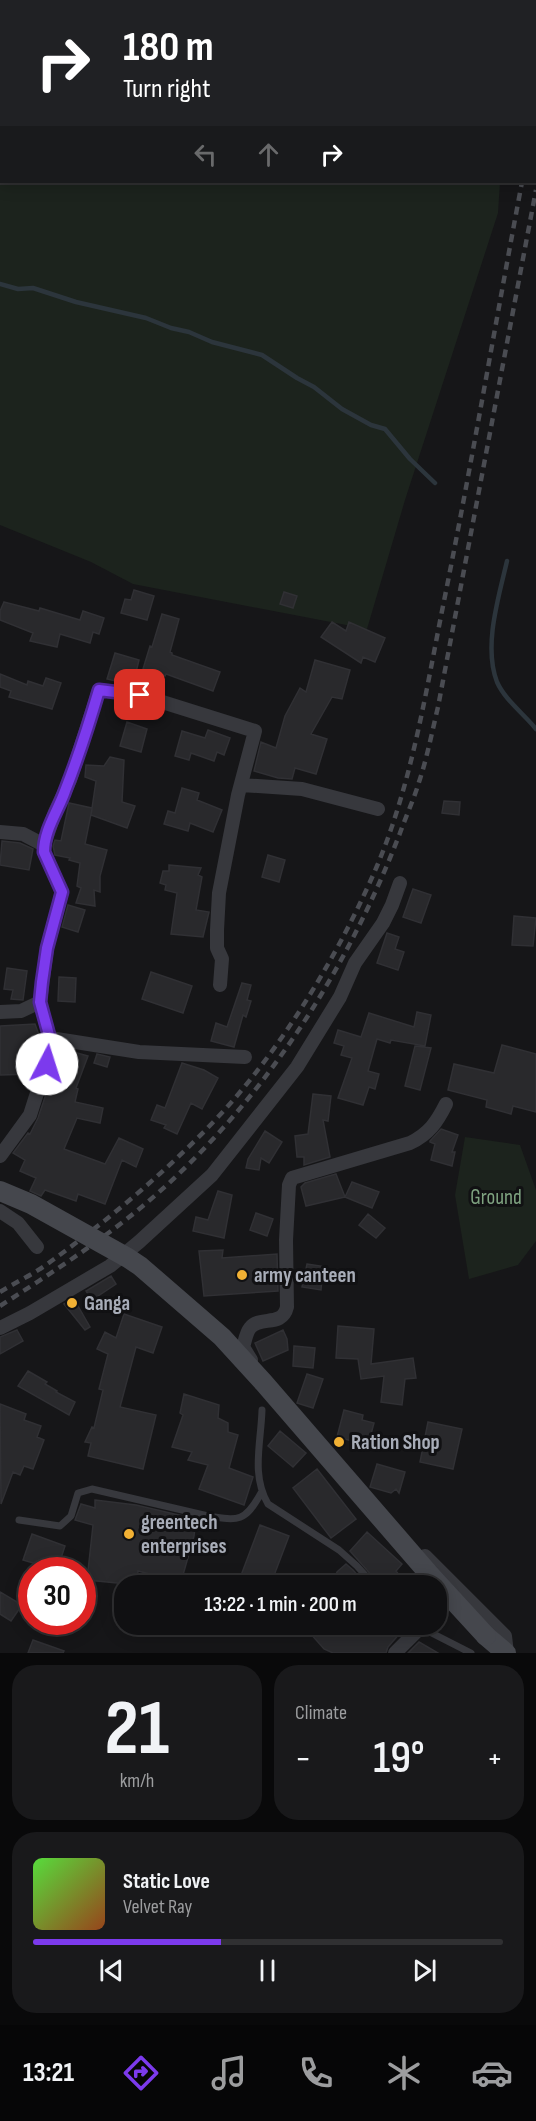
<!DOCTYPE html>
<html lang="en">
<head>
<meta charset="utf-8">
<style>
  body { margin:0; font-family:"Sofia Sans Condensed",sans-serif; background:#19191b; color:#f1f3f6; height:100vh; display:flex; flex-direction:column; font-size:22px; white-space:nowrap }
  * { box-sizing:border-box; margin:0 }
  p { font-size:20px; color:#9c9d9f }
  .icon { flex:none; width:33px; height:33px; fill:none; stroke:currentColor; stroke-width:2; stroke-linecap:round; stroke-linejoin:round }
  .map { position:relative; height:1653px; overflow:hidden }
  .panel { display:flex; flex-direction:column; gap:12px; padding:12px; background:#09090a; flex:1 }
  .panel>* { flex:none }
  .banner { position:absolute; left:0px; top:0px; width:537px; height:183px; box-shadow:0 3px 15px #0003,0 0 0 2px #303032; background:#202124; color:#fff; overflow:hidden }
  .speed { position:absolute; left:18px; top:1557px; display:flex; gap:12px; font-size:30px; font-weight:700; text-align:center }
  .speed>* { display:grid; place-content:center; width:78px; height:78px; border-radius:50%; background:#101012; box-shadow:0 3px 15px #0003,0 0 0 2px #303032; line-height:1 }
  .speed .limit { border:9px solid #d22; background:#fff; color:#111 }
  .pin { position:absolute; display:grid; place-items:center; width:51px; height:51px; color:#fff; margin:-26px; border-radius:12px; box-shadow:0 3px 9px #0006 }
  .me { position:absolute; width:66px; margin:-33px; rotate:5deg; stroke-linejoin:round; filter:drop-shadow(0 0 4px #0008) }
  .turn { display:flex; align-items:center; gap:21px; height:126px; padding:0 24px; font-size:27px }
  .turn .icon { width:78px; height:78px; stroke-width:2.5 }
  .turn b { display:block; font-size:42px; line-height:51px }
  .lanes { display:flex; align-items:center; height:57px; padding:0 24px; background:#0003; justify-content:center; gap:30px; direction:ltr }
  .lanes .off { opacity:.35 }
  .big { font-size:45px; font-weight:600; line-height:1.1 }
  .panel .widget { flex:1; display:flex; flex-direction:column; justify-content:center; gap:9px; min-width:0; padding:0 21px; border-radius:24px; background:#19191b }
  .panel .dial { align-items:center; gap:0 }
  .dial b { font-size:78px; line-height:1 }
  .song { display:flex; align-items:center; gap:18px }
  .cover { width:72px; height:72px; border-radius:9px; background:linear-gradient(135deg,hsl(110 70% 55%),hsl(20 70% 35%)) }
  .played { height:6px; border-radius:3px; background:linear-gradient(90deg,#7c3aed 40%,#303032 40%) }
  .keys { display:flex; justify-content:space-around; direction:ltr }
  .heat { display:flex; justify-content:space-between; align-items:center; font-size:33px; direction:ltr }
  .panel .tiles { flex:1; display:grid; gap:12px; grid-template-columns:1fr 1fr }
  .widget:last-child { grid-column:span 2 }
  .trip { position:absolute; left:114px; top:1575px; width:333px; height:60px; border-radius:24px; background:#101012; box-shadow:0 3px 15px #0003,0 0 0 2px #303032; font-weight:600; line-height:60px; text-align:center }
  .menu { display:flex; height:96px; justify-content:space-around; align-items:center; background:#060607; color:#9c9d9f }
  .menu .icon { width:42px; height:42px }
  .menu .on { color:#7c3aed }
  .menu b { font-size:27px; color:#f1f3f6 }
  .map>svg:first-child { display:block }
  .green { fill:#1c231d }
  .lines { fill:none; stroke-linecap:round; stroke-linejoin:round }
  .stream { stroke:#2c353c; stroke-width:4.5 }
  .building { fill:#29292c; stroke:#303034; stroke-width:1.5 }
  .service { stroke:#37383d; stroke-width:7 }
  .minor { stroke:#37383d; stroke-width:14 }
  .secondary { stroke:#45474d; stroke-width:20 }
  .rail { stroke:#4a4c52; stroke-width:4.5; stroke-dasharray:8 6; stroke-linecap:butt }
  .secondary-bridge { stroke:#45474d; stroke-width:20 }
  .route-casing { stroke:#51269a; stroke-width:15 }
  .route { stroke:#7c3aed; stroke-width:10 }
  .poi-dot { fill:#f2b134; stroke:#111113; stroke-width:2 }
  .labels { text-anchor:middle; stroke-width:6; stroke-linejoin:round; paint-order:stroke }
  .park-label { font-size:21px; fill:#7fa381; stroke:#111113 }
  .poi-label { font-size:21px; font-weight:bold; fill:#a8adb8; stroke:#111113; text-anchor:start }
</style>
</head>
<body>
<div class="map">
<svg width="536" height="1653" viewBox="0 0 536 1653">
  <rect width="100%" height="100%" fill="#161618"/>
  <!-- green -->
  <path class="green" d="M0,0L34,1L2,2V182H500L498,213L405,500L367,629L133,584L91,562L0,525Z
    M465,1137L520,1145L536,1190V1241L518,1265L469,1279L455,1195Z"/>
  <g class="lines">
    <!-- stream -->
    <path class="stream" d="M0,284L18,289L33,288L76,302L146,318L171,328L189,332L212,342L262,355L297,378L314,387L342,409L371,425L385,429L410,459L435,483
      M507,561C499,596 483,646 497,682C505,700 524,714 536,729"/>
  </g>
  <!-- building -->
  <path class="building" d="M134,590L154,596L147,620L121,613L125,599L131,600Z
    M284,592L297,596L293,608L280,604Z
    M4,602L39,611L40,608L80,620L83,611L104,618L99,634L93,632L90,643L60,634L57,647L30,641L33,633L0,620V611Z
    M162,614L179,619L170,652L172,653V655L220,672L213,691L166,674L165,676L143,669L150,646L152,647Z
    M332,622L346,631L349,622L385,638L375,662L363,657L361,663L321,637Z
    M115,653L139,660L133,685L107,679Z
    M315,660L350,670L342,699L332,697L311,734L327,739L316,774L295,768L292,779L278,778L254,771L261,742L276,748L285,716L300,688L306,692Z
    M0,674L27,685L28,681L43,686L46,678L61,683L52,709L9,697L11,691L0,687Z
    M127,722L147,729L141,752L120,746Z
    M208,730L230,738L224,755L217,752L214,761L191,753L189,760L175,756L182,731L205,738Z
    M110,757L124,760L122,802L135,806L127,828L91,815L92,809L85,844L107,850L100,876V892L94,890L95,906L76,903L81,888L77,886L80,863L69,860L70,858L55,855L53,846L55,840L61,841L69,803L92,808L96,781L85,777L86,765L104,766Z
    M182,788L199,793L197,800L222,810L213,832L190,823L188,831L164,824L168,811L175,813Z
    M444,801L460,802L459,815L442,813Z
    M2,841L20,843L33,849L29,870L0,865Z
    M268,855L285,860L279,882L262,877Z
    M169,865L201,868L198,875L202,877L196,910L209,912L203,937L171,934L177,893L165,890L166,885L160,883L163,871H169Z
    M413,889L431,895L421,923L403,917Z
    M68,905L85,910L78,932L62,927Z
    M514,916L536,918L533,946L512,945Z
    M387,933L399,937L395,949L404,952L398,970L377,963Z
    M7,968L27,971L23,1000L11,999L13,990L4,989Z
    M151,972L192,986L183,1013L142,999Z
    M59,977L76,978L75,1002L58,1001Z
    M242,983L251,985L247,1000L251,1001L246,1017L243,1015L234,1047L211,1041L216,1023L227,1027Z
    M417,1012L431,1015L425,1046L391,1040L390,1043L377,1039L368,1071L379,1074L375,1089L369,1087L363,1105L338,1098L352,1058L341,1055L344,1046L334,1043L338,1030L361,1037L369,1013L414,1027Z
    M35,1024L43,1046L34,1074L0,1075V1026Z
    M502,1045L536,1054V1112L513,1106L511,1114L486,1107L487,1100L448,1090L454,1064L494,1073Z
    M415,1046L431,1048L420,1090L405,1086Z
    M63,1049L88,1056L76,1088L78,1089L75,1102L103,1108L100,1123L77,1118L64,1149L105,1164L119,1138L143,1149L136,1167L122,1160L105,1204L78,1194L76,1201L45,1190L41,1196L30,1191L36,1178L20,1171L25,1160L13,1153L28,1133L30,1134L38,1118L53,1073L54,1076Z
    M97,1054L110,1057L107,1067L94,1063Z
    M182,1063L204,1070L218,1078L202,1109L191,1103L177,1134L164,1128L166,1125L151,1120L157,1105L165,1108Z
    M313,1094L331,1096L328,1121L323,1120L330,1157L304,1165V1157H297L295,1136L308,1134Z
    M441,1129L458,1135L452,1152H455L452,1166L431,1160L435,1144L430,1142V1141Z
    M265,1131L282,1142L269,1163L261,1158L259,1170L246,1168L248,1159Z
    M336,1174L345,1197L306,1206L301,1187L305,1183Z
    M352,1182L379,1192L372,1208L345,1197Z
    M218,1191L232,1195L224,1238L193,1231L196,1217L208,1220Z
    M256,1213L273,1219L267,1236L250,1230Z
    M368,1214L385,1228L376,1238L359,1225Z
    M223,1250L222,1258L277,1254L278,1291L204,1296L199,1251Z
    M307,1264L327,1267L324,1278H322L321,1290L302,1287Z
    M111,1276L116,1284L92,1300L86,1291Z
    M74,1299L90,1327L85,1330L64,1304Z
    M124,1314L162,1327L153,1353L136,1347L120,1407L156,1415L143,1469L88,1456L91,1443L85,1442L92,1427L94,1428L103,1390L99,1389L108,1354L97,1349L105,1332L116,1338Z
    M338,1326L374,1329L371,1364L413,1358L416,1378L405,1379L402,1405L381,1402L384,1376L361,1379L358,1359L336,1358Z
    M17,1330L23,1341L0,1354V1337Z
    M283,1330L287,1339L288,1350L263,1361L255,1343Z
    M294,1346L315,1348L313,1368L293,1366Z
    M28,1371L47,1382L45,1384L57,1391L56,1392L75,1402L69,1415L18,1386Z
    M307,1374L323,1379L313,1408L297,1403Z
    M184,1394L219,1405L218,1418L228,1423V1432L238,1435L229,1468L253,1477L244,1505L199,1489L208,1465L188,1460L192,1452L172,1447L183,1415L180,1413Z
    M0,1404L26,1414L24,1420L41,1426L37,1437L44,1440L33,1469L24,1466L20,1475L13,1472L1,1504Z
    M344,1410L363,1415L362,1420L374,1423L368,1445L337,1437Z
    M428,1422L462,1429L453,1469L420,1462Z
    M280,1431L306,1453L293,1467L268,1446Z
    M377,1464L405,1472L399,1493L396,1489L391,1493L370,1487Z
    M317,1469L356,1519L331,1538L293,1488Z
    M95,1500L136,1505L196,1519L194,1536L181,1582L138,1571L137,1585L87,1580L93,1525L75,1520L81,1504L95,1508Z
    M260,1525L289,1536L270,1586H237Z
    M367,1532L402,1564L396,1571L408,1586H381L350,1551Z
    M32,1534L65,1546L57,1570L23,1560Z
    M346,1564L353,1570L367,1586H332L337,1572Z
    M0,1592L22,1605L11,1621L0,1614Z
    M302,1624H408L388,1647L386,1653H333L324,1649Z
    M33,1640L64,1651L63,1653H28Z
    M419,1642L438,1653H408Z"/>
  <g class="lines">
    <!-- service -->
    <path class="service" d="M262,1410C261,1443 251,1475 268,1504L339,1550L357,1566L375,1586
      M19,1520L60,1526L71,1516L78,1493L92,1489L208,1516C239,1521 245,1522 261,1493
      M414,1624L471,1653"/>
    <!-- minor -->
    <path class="minor" d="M241,785L302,789L378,809
      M0,832L23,834L44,845L55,812L70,780L99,690L140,695L255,731L238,795L219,893L217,930V948L222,959L220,985
      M0,1012L21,1011L40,1002L47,948L62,892L44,852V845
      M50,1038L139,1052L245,1057
      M0,1156L30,1115L52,1046L40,1002
      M0,1211L18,1223L37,1247
      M0,1328L30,1313L110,1266L139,1242L212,1175L297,1067L340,997L355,963L383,923L392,905L400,883
      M251,1360L243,1347C245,1341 246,1333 250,1328C260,1315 282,1328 287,1307L286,1240L289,1185L292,1178L410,1143C429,1134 437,1122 446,1104
      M425,1556L505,1636L507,1653
      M395,1653L420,1628"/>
    <!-- secondary -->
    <path class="secondary" d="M486,1636L506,1653"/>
    <!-- rail -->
    <path class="rail" d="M536,113V110
      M0,1292C16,1282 34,1274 50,1262C110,1219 179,1161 228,1106C287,1040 342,948 377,866C411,785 425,697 442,611C471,468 495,325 522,182
      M0,1306C47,1276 95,1245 138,1210C257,1112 345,976 400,833C406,816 414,799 419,782C427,758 432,732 438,707L536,190"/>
    <!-- secondary-bridge -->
    <path class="secondary-bridge" d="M0,1191L31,1204L128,1258L140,1266L222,1337L264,1383L430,1575L486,1636"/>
  </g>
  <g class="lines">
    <defs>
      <path id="route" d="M47,1064L52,1046L40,1002L42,982L47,948L62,892L44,852C44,830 58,811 65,791C78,758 89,724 99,690L140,695"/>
    </defs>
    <!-- route casing -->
    <use href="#route" class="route-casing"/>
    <!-- route -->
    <use href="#route" class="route"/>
  </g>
  <!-- markers -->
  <g class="poi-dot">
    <circle cx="242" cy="1275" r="6"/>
    <circle cx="72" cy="1303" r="6"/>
    <circle cx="339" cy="1442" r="6"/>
    <circle cx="129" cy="1534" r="6"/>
  </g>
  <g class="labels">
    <!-- park labels -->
    <g class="park-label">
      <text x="496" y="1204">Ground</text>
    </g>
    <!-- poi labels -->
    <g class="poi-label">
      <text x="254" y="1282">army canteen</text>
      <text x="84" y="1310">Ganga</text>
      <text x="351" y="1449">Ration Shop</text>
      <text x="141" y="1529">greentech<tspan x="141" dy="24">enterprises</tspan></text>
    </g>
  </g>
</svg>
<div class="speed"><div class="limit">30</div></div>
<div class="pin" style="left:140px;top:695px;background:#d93025"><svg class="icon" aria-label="arrive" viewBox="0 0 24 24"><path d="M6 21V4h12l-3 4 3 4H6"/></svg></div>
<svg class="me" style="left:47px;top:1064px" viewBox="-20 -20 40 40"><circle r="19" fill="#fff"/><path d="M0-13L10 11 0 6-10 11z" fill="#7c3aed"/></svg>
<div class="trip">13:22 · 1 min · 200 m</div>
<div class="banner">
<div class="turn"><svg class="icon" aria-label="right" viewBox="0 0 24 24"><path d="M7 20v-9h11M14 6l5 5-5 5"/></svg><div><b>180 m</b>Turn right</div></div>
<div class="lanes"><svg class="icon off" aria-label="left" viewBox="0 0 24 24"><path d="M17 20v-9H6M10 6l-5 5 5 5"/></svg><svg class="icon off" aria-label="ahead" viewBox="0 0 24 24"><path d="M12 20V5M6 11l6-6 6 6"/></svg><svg class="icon" aria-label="right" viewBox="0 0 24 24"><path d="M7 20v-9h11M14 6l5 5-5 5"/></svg></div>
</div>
</div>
<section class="panel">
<div class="tiles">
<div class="widget dial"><b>21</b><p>km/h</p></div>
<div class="widget"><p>Climate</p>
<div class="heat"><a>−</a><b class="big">19°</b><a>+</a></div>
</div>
<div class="widget">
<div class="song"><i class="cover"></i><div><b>Static Love</b><p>Velvet Ray</p></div></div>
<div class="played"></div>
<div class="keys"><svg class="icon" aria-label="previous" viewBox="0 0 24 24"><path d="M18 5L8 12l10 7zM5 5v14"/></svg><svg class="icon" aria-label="pause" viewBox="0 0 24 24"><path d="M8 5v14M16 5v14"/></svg><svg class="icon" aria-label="next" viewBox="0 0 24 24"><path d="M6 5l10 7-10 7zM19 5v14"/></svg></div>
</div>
</div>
</section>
<nav class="menu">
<b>13:21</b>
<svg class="icon on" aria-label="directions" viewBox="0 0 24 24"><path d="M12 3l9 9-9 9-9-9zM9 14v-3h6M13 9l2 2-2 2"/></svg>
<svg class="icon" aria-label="music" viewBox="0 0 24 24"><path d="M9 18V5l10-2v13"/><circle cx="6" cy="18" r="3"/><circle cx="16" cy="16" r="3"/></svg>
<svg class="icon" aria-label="phone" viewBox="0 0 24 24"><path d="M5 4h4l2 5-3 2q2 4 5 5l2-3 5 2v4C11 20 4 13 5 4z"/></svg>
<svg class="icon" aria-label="climate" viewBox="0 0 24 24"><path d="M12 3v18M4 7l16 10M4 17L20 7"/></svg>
<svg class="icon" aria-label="car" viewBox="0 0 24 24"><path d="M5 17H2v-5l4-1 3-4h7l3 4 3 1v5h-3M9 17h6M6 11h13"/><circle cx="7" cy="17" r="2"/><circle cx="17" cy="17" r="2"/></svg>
</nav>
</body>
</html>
